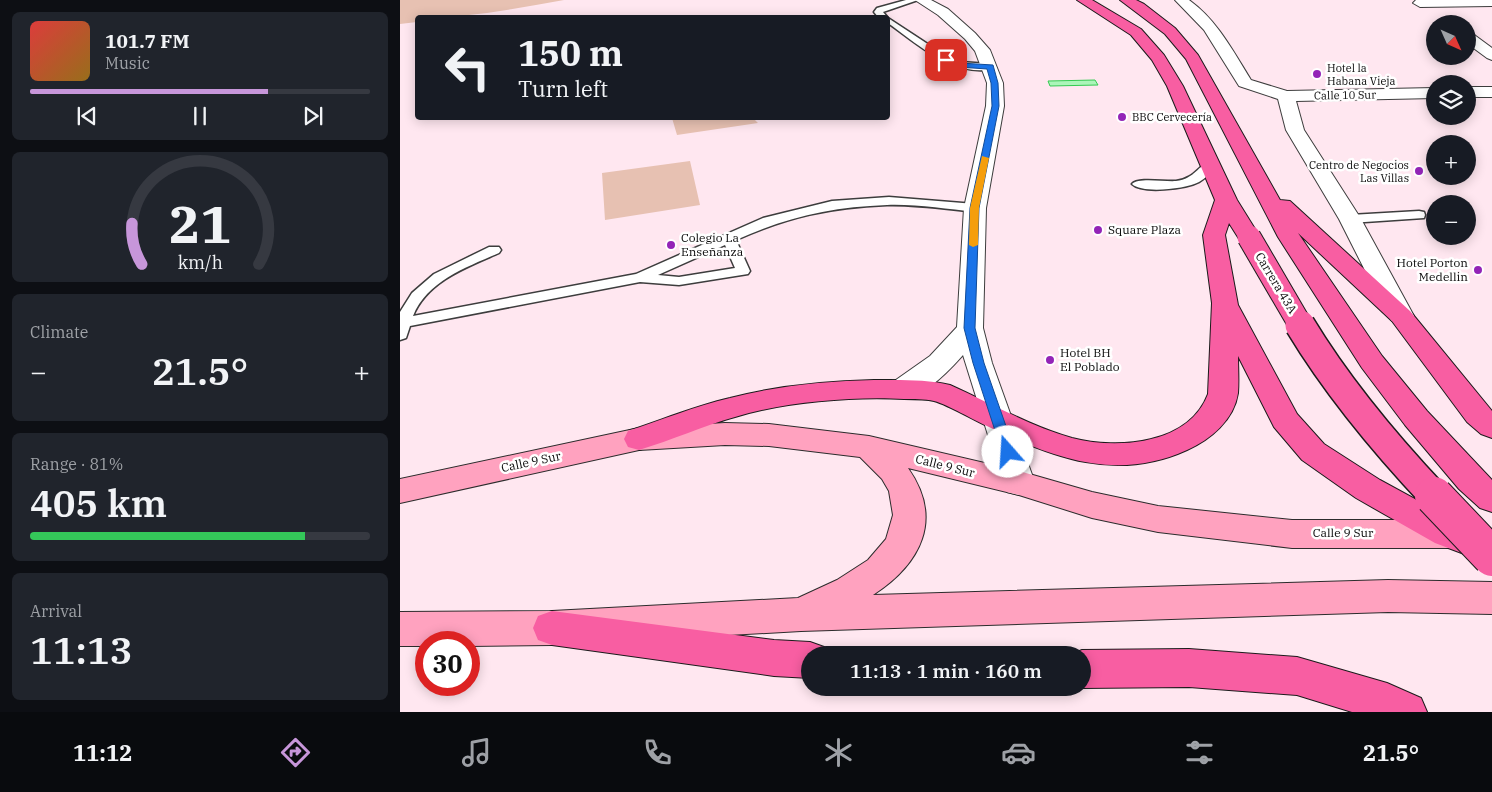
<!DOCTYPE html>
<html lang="en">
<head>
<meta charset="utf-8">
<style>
  body { margin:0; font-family:"IBM Plex Serif",serif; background:#20242c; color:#f1f3f6; height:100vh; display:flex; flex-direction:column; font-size:19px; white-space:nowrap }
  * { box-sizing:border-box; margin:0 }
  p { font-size:16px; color:#9ea1a6 }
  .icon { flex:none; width:28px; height:28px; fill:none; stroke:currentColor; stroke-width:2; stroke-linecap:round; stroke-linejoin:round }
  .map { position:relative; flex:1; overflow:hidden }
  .panel { display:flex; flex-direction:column; gap:12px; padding:12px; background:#0d0f14; width:400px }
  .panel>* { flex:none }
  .banner { position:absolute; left:15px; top:15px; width:475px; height:105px; border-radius:5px; box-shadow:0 2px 12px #0003; background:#171b24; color:#f1f3f6; overflow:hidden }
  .needle { width:32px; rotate:135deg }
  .fabs { position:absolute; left:1026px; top:15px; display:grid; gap:10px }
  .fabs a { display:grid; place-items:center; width:50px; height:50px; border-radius:50%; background:#171b24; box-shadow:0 2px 12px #0003; font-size:25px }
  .speed { position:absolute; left:15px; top:631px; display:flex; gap:10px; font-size:25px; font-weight:700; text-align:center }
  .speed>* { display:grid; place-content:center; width:65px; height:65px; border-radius:50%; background:#171b24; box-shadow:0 2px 12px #0003; line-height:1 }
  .speed .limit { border:8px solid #d22; background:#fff; color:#111 }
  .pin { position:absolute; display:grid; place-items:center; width:42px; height:42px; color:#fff; margin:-21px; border-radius:10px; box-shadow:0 2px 8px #0006 }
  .me { position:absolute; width:55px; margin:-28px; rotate:341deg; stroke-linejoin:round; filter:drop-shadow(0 0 4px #0008) }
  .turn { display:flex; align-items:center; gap:18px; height:105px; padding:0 20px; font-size:22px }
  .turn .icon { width:65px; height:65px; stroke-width:2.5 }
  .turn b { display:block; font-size:35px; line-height:42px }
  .big { font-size:38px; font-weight:600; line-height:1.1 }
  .panel .card { flex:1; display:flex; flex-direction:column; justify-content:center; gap:8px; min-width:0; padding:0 18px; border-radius:8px; background:#20242c }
  .panel .dial { align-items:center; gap:0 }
  .dial svg { height:130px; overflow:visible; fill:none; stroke:#363941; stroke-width:7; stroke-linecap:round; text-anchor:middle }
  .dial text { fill:#f1f3f6; stroke:none }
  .song { display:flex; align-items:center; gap:15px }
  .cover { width:60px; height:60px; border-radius:8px; background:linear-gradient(135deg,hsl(0 70% 55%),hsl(40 70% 35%)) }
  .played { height:5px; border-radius:2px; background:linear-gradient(90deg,#c796da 70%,#363941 70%) }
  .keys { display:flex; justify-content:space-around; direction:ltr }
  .heat { display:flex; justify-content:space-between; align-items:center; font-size:28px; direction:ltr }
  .charge { height:8px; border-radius:4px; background:linear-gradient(90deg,#34c759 81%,#363941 0) }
  .trip { position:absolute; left:401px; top:646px; width:290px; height:50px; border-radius:25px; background:#171b24; box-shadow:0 2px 12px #0003; font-weight:600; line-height:50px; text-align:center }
  .tabs { display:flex; height:80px; justify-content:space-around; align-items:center; background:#090b0e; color:#9ea1a6 }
  .tabs .icon { width:35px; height:35px }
  .tabs .on { color:#c796da }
  .tabs b { font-size:22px; color:#f1f3f6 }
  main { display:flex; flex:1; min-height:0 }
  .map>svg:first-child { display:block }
  .green { fill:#e7c1b2 }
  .water { fill:#acf5b9; stroke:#34cb52 }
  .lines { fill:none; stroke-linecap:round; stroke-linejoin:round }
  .service-casing { stroke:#3d3d3d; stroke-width:3 }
  .minor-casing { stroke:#3d3d3d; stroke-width:2 }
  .secondary-casing { stroke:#2c2c2c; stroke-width:2 }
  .primary-casing { stroke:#1b1b1b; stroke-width:2 }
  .service { fill:#fff; fill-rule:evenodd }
  .minor { fill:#fff; fill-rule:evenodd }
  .secondary { fill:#ffa2bf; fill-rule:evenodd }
  .primary { fill:#f85ea2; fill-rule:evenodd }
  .primary-bridge-far2-casing { stroke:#1b1b1b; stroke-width:25; stroke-linecap:butt }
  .primary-bridge-far1-casing { stroke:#1b1b1b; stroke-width:32; stroke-linecap:butt }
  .primary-bridge-casing { stroke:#1b1b1b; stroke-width:40; stroke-linecap:butt }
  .primary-bridge-far2 { stroke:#f85ea2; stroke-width:23 }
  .primary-bridge-far1 { stroke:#f85ea2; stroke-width:29 }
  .primary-bridge { stroke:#f85ea2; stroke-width:38 }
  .route { fill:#1a73e8; stroke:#114b97 }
  .slow { fill:#f59e0b }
  .poi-dot { fill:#9324b7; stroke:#fff; stroke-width:2 }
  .labels { text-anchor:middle; stroke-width:5; stroke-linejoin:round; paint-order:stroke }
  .far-poi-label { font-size:11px; fill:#0a0a0a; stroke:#fff; text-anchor:start }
  .far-street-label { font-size:11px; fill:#0a0a0a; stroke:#fff }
  .poi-label { font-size:12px; fill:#0a0a0a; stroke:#fff; text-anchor:start }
  .street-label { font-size:12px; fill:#0a0a0a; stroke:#fff }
</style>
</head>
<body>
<main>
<section class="panel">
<div class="card">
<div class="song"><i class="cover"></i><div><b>101.7 FM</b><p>Music</p></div></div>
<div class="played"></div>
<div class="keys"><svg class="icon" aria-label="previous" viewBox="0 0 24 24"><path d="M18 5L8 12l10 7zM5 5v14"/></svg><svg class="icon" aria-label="pause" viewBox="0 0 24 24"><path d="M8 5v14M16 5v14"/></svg><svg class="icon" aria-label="next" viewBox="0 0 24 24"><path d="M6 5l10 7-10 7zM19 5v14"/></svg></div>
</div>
<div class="card dial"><svg viewBox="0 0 100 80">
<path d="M14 69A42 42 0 1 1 86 69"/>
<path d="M14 69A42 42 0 0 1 8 44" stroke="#c796da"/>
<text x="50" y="56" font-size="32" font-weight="700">21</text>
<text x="50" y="72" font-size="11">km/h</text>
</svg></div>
<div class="card"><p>Climate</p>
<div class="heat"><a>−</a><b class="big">21.5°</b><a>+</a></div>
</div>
<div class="card"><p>Range · 81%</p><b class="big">405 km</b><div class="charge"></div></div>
<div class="card"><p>Arrival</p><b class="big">11:13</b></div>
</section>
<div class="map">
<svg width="1092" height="712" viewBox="0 0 1092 712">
  <rect width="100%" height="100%" fill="#ffe7f0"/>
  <!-- green -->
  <path class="green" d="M0,0H164C115,9 67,18 18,18L17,22L0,24Z
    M272,118H353L358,123L277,135Z
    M290,161L300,205L205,220L202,173Z"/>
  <!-- water -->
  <path class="water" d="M695,80L698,85L650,86L648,81Z"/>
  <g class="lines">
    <defs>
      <path id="service" d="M506,0H518L483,12L488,18L549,58L560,62L590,64L595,67L593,69C552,77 519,45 488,23V18H479L474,12L477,8Z
        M810,162L816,165C811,172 806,178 799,182C786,189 742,194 732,184C738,177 765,182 776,181C795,179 799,164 810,162Z
        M489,197L575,204L581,208L575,212C546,209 516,204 487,205C431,207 387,217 336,240L350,271L348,274L279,285L240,282L10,326L6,338L0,340V312L12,293L34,274L89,247H99L101,250L99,253C67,267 27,281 13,316L236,274L363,218L432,201ZM325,245L335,268L279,277L258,275Z
        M1019,211L1024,212L1025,215L1024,218L950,223L944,219L950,215Z"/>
      <path id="minor" d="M515,0H531L548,9L575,33L590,50L603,83L604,106L586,208L583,328L592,363L635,483L631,492L619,495L607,492L603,483L563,355C546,374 519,403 493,396L489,389L493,382L530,356L557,327L564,208L586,106L587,83L575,51L565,39L538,15Z
        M775,0H789C817,20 833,51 851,80L887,91L1035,88V98L896,101L904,130L961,219L1014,316L1010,321L1001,324L992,321L988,316L939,219L886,130L878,99L839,86L804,30Z
        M1016,0H1092V6L1020,7L1013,3Z
        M1068,33L1073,34L1092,48V60L1087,58L1068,44Z
        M1068,87H1092V97H1068Z"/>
      <path id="secondary" d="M325,423L369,424L469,436L619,471L692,492L758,506L892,520H1055L1067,524L1072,534L1067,544L1055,548H892L758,532L692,518L619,495L508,468C544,519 521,564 473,595L988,580L1092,582V614L988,612L401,631L152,645L69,646V642H26V646H0V612L152,611L398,598L437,580L468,560L486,539L493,515L489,491L482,479L460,457L369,446L325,445L239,450L0,503V479L239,428Z"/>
      <path id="primary" d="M677,0H692L741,29L764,55L783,86L837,200L860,237L857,242L849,244L841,242L829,223L825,235L838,305L897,414L924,444L980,480L1059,523L1087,534L1092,543L1087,554L1075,558L1035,543L956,498L902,460L874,427L838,356C838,368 839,381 838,393C834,420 810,440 787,450C717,482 653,458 589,427C573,420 549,405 534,401C525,399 513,399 504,399C455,396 382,402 335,417C303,426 272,440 239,450L228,447L224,439L228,431C262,420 295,406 330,398C376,386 426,381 474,380C499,380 526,379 550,385C590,403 630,426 672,438C719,450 789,444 808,394L812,303L803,235L815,200L767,86L752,60L731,35Z
        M720,0H736L744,4L775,28L798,55L880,200L890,201L1010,311L1092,411V438L1081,434L1067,422L992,321L898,233L982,356L1027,411L1092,480V512L1080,508L1059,489L1005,425L962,368L878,237L786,59L765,34Z
        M152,611L374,640L410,642L424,647L428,655H410V678L374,676L152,645L138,640L133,628L138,616Z
        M789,649L897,657L987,683L1021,698L1027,712H952L897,695L789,687L682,688V655H670L682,650Z"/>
    </defs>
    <!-- service casing -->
    <use href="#service" class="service-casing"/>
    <!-- minor casing -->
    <use href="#minor" class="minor-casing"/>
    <!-- secondary casing -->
    <use href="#secondary" class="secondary-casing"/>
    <!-- primary casing -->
    <use href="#primary" class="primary-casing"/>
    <!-- service -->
    <use href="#service" class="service"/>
    <!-- minor -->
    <use href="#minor" class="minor"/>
    <!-- secondary -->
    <use href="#secondary" class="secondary"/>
    <!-- primary -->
    <use href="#primary" class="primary"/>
    <defs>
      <path id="primary-bridge-far2" d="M849,237L901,326"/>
      <path id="primary-bridge-far1" d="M900,325C938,388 985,444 1035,497"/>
      <path id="primary-bridge" d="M1034,496L1092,557"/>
    </defs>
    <!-- primary-bridge-far2 casing -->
    <use href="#primary-bridge-far2" class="primary-bridge-far2-casing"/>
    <!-- primary-bridge-far1 casing -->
    <use href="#primary-bridge-far1" class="primary-bridge-far1-casing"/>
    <!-- primary-bridge casing -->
    <use href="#primary-bridge" class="primary-bridge-casing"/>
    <!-- primary-bridge-far2 -->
    <use href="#primary-bridge-far2" class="primary-bridge-far2"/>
    <!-- primary-bridge-far1 -->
    <use href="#primary-bridge-far1" class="primary-bridge-far1"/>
    <!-- primary-bridge -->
    <use href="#primary-bridge" class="primary-bridge"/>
  </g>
  <!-- route -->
  <path class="route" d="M546,58L560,63L593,65L598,83L599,106L579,208L575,328L584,363L615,452L613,455H604L602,452L573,363L564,328L570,208L592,106L591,83L587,69L559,67L544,62V59Z"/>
  <!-- slow -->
  <path class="slow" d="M582,156L589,158L579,208L578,245L573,247L569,245L570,208Z"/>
  <!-- markers -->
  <g class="poi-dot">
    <circle cx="917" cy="74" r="5"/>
    <circle cx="722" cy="117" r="5"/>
    <circle cx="1019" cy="171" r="5"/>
    <circle cx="698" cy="230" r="5"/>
    <circle cx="271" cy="245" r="5"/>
    <circle cx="1078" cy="270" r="5"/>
    <circle cx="650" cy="360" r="5"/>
  </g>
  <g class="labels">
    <!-- far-poi labels -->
    <g class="far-poi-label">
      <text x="927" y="72">Hotel la<tspan x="927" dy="13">Habana Vieja</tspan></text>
      <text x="732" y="121">BBC Cervecería</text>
      <text x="1009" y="169" text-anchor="end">Centro de Negocios<tspan x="1009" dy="13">Las Villas</tspan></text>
    </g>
    <!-- far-street labels -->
    <g class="far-street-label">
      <text transform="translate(945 95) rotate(-1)" y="4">Calle 10 Sur</text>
    </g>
    <!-- poi labels -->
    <g class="poi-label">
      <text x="708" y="234">Square Plaza</text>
      <text x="281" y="242">Colegio La<tspan x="281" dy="14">Enseñanza</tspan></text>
      <text x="1068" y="267" text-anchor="end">Hotel Porton<tspan x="1068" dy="14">Medellin</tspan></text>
      <text x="660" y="357">Hotel BH<tspan x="660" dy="14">El Poblado</tspan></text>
    </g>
    <!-- street labels -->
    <g class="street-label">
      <text transform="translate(876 283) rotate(59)" y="4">Carrera 43A</text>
      <text transform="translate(131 462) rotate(-12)" y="4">Calle 9 Sur</text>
      <text transform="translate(545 466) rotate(14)" y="4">Calle 9 Sur</text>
      <text x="943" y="537">Calle 9 Sur</text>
    </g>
  </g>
</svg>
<div class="fabs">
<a><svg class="needle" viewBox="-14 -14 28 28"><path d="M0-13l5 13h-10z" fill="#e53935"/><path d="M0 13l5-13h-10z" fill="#9ea1a6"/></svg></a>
<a><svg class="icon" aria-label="layers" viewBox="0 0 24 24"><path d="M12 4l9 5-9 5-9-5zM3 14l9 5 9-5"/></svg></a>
<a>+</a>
<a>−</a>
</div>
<div class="speed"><div class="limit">30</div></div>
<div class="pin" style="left:546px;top:60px;background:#d93025"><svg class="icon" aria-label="arrive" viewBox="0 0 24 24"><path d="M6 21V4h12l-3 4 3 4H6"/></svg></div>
<svg class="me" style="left:608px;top:452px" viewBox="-20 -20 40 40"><circle r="19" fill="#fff"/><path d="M0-13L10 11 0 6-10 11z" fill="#1a73e8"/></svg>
<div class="trip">11:13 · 1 min · 160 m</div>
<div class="banner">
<div class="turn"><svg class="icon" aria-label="left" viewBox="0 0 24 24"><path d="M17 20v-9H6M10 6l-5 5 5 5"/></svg><div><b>150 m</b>Turn left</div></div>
</div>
</div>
</main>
<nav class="tabs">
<b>11:12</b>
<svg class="icon on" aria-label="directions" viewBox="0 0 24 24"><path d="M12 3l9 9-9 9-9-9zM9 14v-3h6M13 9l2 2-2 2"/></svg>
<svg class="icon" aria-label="music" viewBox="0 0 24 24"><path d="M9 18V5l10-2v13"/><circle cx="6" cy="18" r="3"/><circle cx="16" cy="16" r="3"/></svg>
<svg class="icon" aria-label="phone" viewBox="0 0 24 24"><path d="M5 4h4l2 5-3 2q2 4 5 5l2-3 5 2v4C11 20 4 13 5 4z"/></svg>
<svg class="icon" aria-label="climate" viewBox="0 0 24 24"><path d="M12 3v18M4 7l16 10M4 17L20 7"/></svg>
<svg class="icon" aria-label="car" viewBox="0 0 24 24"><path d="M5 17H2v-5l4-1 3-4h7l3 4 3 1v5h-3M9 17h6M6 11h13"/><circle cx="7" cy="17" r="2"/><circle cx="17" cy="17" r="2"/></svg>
<svg class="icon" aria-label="filters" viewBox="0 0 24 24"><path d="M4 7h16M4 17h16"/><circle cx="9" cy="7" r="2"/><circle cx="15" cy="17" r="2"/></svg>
<b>21.5°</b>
</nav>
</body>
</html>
